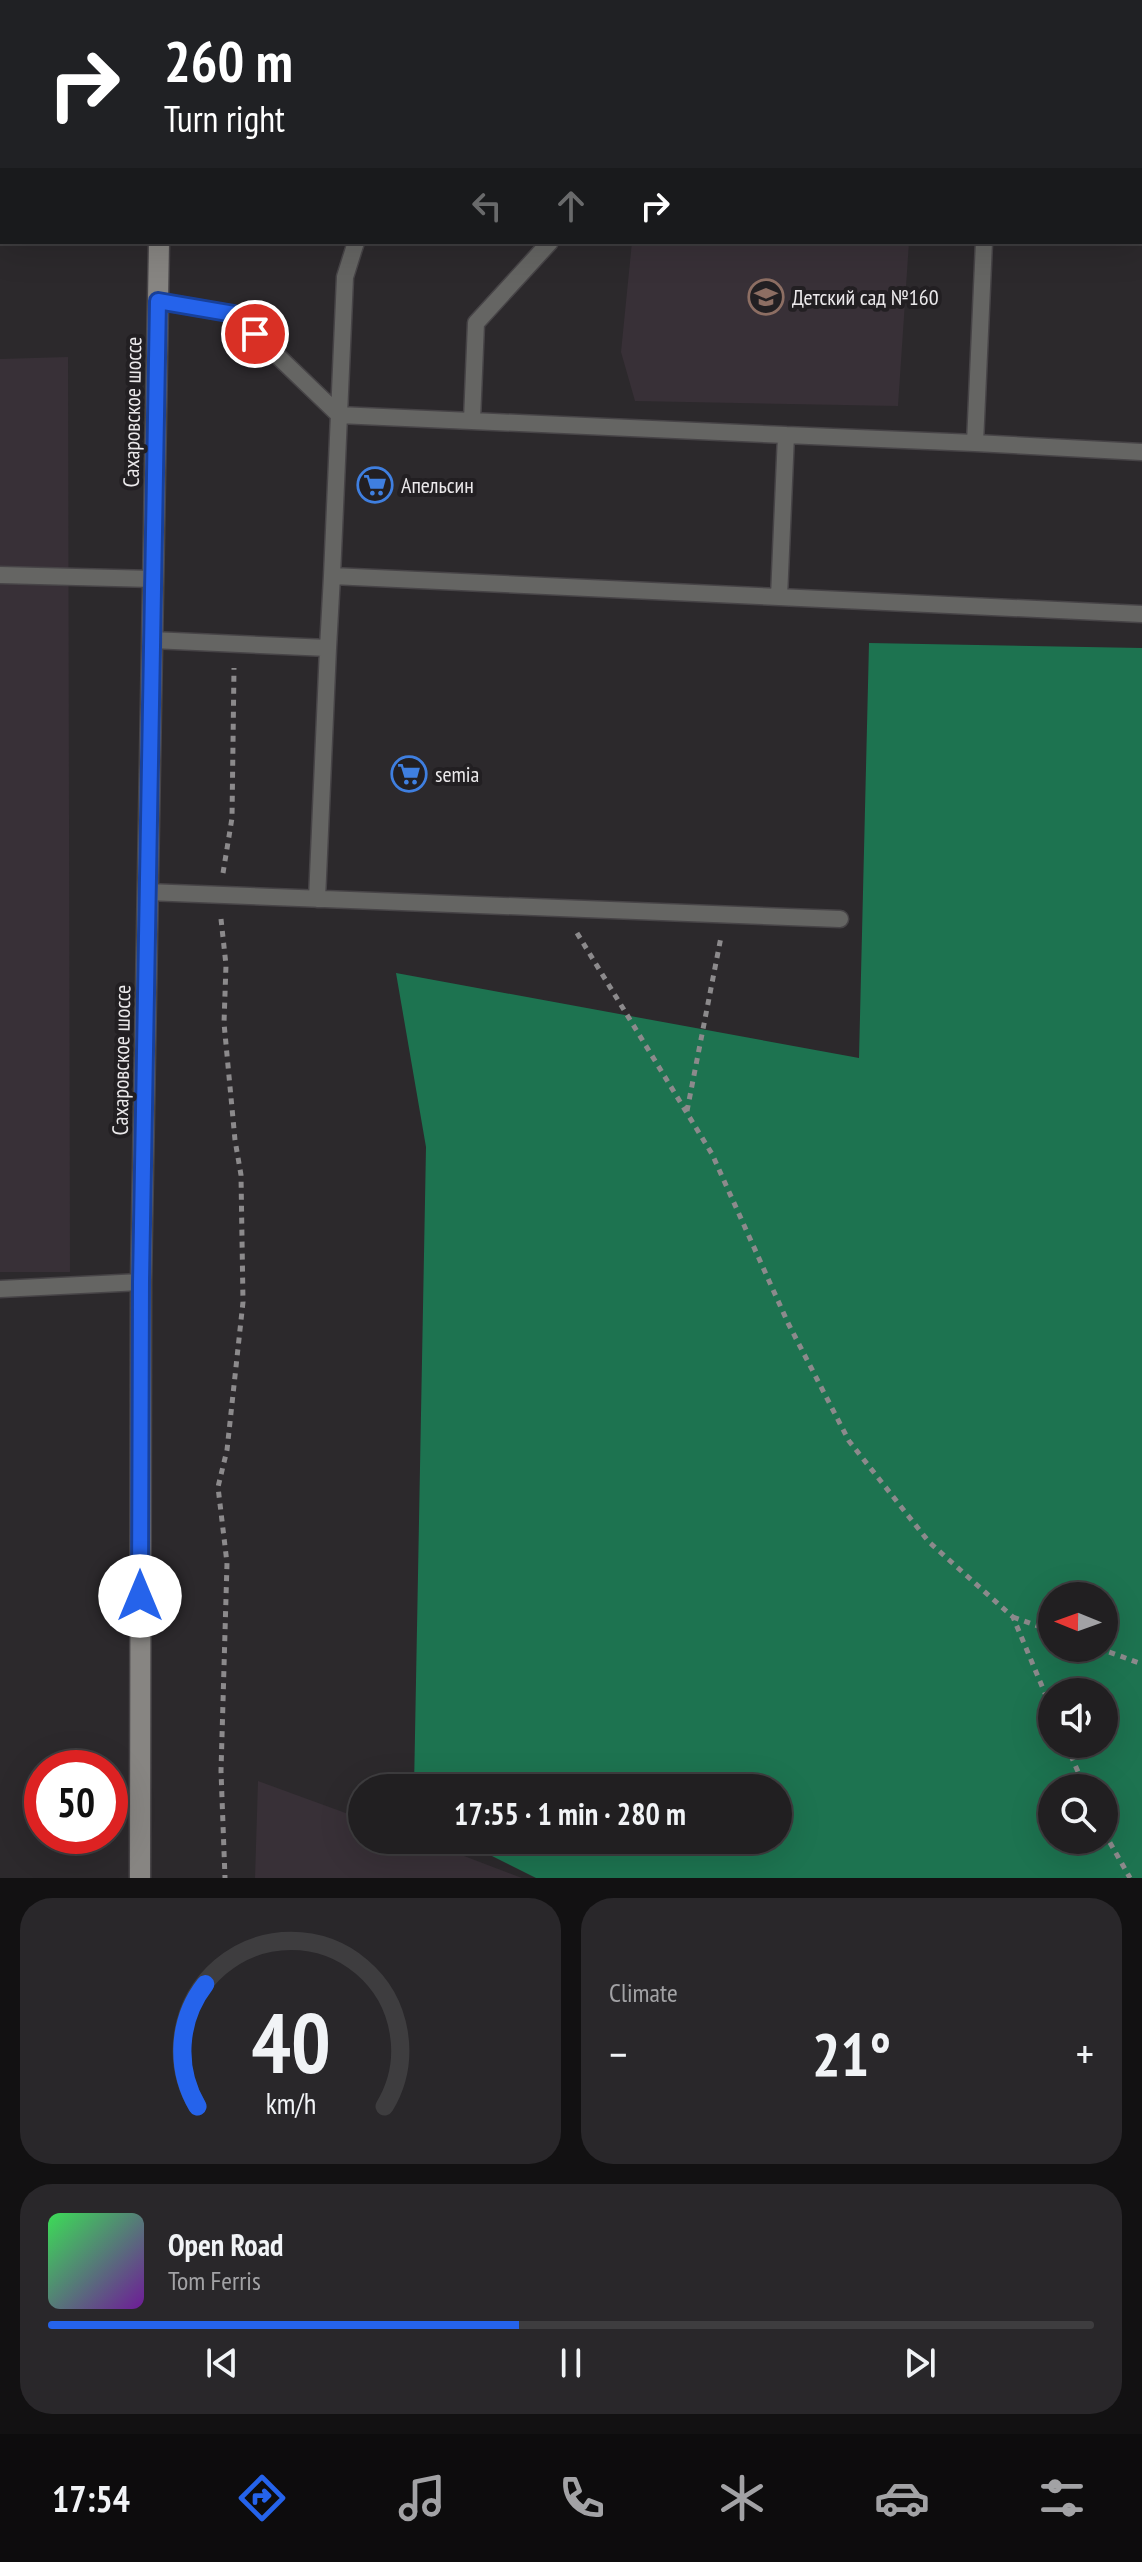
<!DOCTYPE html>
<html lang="en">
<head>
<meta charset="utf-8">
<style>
  body { margin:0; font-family:"PT Sans Narrow",sans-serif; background:#29272a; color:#f1f3f6; height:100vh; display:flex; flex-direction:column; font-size:30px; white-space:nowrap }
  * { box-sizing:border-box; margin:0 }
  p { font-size:26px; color:#a2a2a5 }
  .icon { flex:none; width:44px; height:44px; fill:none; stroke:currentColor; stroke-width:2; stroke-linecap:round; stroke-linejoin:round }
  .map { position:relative; height:1878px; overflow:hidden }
  .side { display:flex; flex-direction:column; gap:20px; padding:20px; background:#121112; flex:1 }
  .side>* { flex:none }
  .guide { position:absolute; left:0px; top:0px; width:1142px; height:244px; box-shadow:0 8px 32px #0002,0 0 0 2px #3e3d3f; background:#202124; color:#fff; overflow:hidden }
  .needle { width:52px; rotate:271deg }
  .fabs { position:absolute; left:1038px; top:1582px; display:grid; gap:16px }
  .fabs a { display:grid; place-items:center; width:80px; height:80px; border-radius:50%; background:#211f21; box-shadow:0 8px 32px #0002,0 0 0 2px #3e3d3f; font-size:40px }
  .speed { position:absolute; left:24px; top:1750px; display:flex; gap:16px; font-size:40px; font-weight:700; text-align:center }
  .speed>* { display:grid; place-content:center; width:104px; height:104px; border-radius:50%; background:#211f21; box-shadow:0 8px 32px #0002,0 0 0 2px #3e3d3f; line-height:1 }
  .speed .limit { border:12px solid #d22; background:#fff; color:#111 }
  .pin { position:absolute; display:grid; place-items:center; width:68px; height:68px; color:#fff; margin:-34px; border:4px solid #fff; border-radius:50%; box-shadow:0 2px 8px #0007 }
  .me { position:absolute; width:88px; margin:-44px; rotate:0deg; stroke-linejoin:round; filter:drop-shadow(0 0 6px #0008) }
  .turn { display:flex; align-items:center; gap:28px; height:168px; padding:0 32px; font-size:36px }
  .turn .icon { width:104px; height:104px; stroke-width:2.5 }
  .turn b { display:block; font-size:56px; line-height:68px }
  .lanes { display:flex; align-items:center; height:76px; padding:0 32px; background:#0003; justify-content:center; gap:40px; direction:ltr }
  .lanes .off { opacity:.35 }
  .big { font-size:60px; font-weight:600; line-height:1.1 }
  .side .widget { flex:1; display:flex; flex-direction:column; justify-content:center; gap:12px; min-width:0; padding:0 28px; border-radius:32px; background:#29272a }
  .side .dial { align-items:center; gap:0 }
  .dial svg { height:208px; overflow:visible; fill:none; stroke:#3e3d3f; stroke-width:7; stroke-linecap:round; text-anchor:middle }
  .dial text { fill:#f1f3f6; stroke:none }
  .song { display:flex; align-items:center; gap:24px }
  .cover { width:96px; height:96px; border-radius:12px; background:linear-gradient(135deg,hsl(130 70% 55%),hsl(280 70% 35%)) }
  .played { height:8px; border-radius:4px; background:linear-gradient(90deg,#2563eb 45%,#3e3d3f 45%) }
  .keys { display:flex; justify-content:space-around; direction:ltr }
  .heat { display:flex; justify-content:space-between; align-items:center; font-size:44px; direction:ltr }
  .side .tiles { flex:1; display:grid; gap:20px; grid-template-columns:1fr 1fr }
  .widget:last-child { grid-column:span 2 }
  .trip { position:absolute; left:348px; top:1774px; width:444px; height:80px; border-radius:40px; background:#211f21; box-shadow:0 8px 32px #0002,0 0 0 2px #3e3d3f; font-weight:600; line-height:80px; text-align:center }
  .menu { display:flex; height:128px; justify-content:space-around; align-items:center; background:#0d0c0d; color:#a2a2a5 }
  .menu .icon { width:56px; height:56px }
  .menu .selected { color:#2563eb }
  .menu b { font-size:36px; color:#f1f3f6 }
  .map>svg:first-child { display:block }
  .built { fill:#383037 }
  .forest { fill:#1d7350; fill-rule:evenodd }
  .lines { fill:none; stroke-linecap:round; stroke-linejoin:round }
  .lane-casing { stroke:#474447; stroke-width:19 }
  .secondary-casing { stroke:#474447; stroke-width:23 }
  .path { stroke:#8c8a8c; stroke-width:5; stroke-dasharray:6 6; stroke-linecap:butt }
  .lane { stroke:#656563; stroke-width:16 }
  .secondary { stroke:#878582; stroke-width:20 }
  .route-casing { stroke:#184099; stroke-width:20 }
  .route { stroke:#2563eb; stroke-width:14 }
  .labels { text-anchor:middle; stroke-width:8; stroke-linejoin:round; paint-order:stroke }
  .poi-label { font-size:22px; fill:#ebe9eb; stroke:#221f22; text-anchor:start }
  .street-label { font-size:22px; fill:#ebe9eb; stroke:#221f22 }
</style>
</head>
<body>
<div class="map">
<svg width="1142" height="1878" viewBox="0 0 1142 1878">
  <rect width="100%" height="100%" fill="#2c292c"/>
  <!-- built -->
  <path class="built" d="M741,0H925V2Z
    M632,242H909L898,406L635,401L621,352Z
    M68,357L70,1272H0V359Z
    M258,1781L362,1819V1840H422L522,1878H255Z"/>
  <!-- forest -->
  <path class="forest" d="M0,0L34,2H2L0,193Z
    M869,643L1142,648V1878H536L460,1840H778V1788H414L426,1147L396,973L859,1058ZM1052,1596H1104V1648H1052ZM1052,1692H1104V1744H1052ZM1052,1788H1104V1840H1052Z"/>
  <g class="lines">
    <defs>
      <path id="lane" d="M431,2L432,0
        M703,2V0
        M995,2V0
        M1140,55H1142
        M158,301L234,314L339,415L786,435
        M472,420L476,323L550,242
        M975,443L1142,452
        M0,575L153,579
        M332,576L345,277L356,242
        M779,597L1142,614
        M152,640L328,648L317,899
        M328,648L332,576L779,597L786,435L975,443L984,242
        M147,892L840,919
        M0,1289L141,1282"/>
      <path id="secondary" d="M163,2V0
        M140,1878L141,1282L159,242"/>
    </defs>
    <!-- lane casing -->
    <use href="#lane" class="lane-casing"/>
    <!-- secondary casing -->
    <use href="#secondary" class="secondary-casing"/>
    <!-- path -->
    <path class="path" d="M223,873L232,818L234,668
      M221,919L226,965L224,1023L235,1140L241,1175L243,1302L227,1450L218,1487L227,1563L221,1771L225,1878
      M577,933L712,1154L788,1323L849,1441L929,1542L1013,1617L1052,1710
      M687,1111L721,937
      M1013,1617L1052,1631
      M1098,1648L1142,1664
      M1066,1744L1085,1788
      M1104,1832L1130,1878"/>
    <!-- lane -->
    <use href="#lane" class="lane"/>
    <!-- secondary -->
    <use href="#secondary" class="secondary"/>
  </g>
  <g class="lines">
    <defs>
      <path id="route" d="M140,1596L141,1282L158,301L234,314L255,334"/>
    </defs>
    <!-- route casing -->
    <use href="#route" class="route-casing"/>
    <!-- route -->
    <use href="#route" class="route"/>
  </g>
  <!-- icons -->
  <defs>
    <symbol id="school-ring" viewBox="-11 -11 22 22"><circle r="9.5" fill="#221f22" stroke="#8d6e63" stroke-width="1.5"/><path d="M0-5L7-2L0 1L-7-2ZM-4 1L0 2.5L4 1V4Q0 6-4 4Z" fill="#8d6e63"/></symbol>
    <symbol id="supermarket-ring" viewBox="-11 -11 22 22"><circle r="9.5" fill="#221f22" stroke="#3f7fe0" stroke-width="1.5"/><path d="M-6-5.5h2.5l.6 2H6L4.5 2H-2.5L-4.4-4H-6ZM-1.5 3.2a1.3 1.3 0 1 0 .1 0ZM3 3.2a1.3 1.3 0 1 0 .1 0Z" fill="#3f7fe0"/></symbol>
  </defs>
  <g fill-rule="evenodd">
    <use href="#school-ring" x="746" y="277" width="40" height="40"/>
    <use href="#supermarket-ring" x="355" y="465" width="40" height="40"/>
    <use href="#supermarket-ring" x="389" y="754" width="40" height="40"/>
  </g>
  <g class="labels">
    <!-- poi labels -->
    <g class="poi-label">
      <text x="792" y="305">Детский сад №160</text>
      <text x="401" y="493">Апельсин</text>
      <text x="435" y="782">semia</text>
    </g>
    <!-- street labels -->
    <g class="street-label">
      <text transform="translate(132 412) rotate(-89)" y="8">Сахаровское шоссе</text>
      <text transform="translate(121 1060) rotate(-89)" y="8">Сахаровское шоссе</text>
    </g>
  </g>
</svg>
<div class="fabs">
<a><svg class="needle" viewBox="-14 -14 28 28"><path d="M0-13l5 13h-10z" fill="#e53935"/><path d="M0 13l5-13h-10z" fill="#a2a2a5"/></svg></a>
<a><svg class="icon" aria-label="sound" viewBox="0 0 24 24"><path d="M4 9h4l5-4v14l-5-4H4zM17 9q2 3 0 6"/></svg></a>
<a><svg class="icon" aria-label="search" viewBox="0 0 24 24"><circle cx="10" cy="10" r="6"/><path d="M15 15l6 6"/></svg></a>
</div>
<div class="speed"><div class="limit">50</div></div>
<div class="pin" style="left:255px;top:334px;background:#d93025"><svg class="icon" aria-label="arrive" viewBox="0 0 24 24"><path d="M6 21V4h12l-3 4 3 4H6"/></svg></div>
<svg class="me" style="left:140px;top:1596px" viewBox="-20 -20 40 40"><circle r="19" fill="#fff"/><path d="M0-13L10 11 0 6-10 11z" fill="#2563eb"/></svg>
<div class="trip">17:55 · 1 min · 280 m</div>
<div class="guide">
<div class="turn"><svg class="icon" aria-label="right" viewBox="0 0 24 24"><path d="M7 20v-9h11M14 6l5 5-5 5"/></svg><div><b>260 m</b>Turn right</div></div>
<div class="lanes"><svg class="icon off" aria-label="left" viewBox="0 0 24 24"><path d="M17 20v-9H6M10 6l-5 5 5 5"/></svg><svg class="icon off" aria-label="ahead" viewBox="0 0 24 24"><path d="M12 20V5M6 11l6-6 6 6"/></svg><svg class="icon" aria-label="right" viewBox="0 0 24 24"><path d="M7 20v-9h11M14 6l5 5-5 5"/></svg></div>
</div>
</div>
<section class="side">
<div class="tiles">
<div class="widget dial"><svg viewBox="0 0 100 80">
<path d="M14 69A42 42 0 1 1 86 69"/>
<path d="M14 69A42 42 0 0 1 17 22" stroke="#2563eb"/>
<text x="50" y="56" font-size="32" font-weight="700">40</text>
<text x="50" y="72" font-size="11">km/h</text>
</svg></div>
<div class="widget"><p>Climate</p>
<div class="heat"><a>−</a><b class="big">21°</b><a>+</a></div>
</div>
<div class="widget">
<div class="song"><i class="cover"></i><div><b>Open Road</b><p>Tom Ferris</p></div></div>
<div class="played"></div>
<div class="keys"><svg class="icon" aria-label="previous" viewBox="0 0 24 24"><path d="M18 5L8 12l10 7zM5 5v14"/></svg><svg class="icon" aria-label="pause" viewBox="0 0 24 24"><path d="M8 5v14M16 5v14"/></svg><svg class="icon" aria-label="next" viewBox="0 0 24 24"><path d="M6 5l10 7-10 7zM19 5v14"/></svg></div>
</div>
</div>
</section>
<nav class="menu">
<b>17:54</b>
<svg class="icon selected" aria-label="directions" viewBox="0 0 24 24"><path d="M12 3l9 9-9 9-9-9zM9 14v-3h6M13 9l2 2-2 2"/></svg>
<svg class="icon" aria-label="music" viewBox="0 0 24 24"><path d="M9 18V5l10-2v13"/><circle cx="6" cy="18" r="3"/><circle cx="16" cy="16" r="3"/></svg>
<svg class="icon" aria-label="phone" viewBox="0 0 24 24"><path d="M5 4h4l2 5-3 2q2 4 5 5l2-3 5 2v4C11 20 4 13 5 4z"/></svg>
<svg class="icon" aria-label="climate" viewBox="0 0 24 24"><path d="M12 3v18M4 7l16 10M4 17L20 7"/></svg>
<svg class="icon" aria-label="car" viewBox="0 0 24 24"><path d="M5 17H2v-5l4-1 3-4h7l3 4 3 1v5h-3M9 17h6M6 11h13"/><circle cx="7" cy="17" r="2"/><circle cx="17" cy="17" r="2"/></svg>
<svg class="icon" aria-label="filters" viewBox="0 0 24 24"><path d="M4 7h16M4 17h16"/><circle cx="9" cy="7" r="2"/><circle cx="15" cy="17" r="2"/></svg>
</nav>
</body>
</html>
